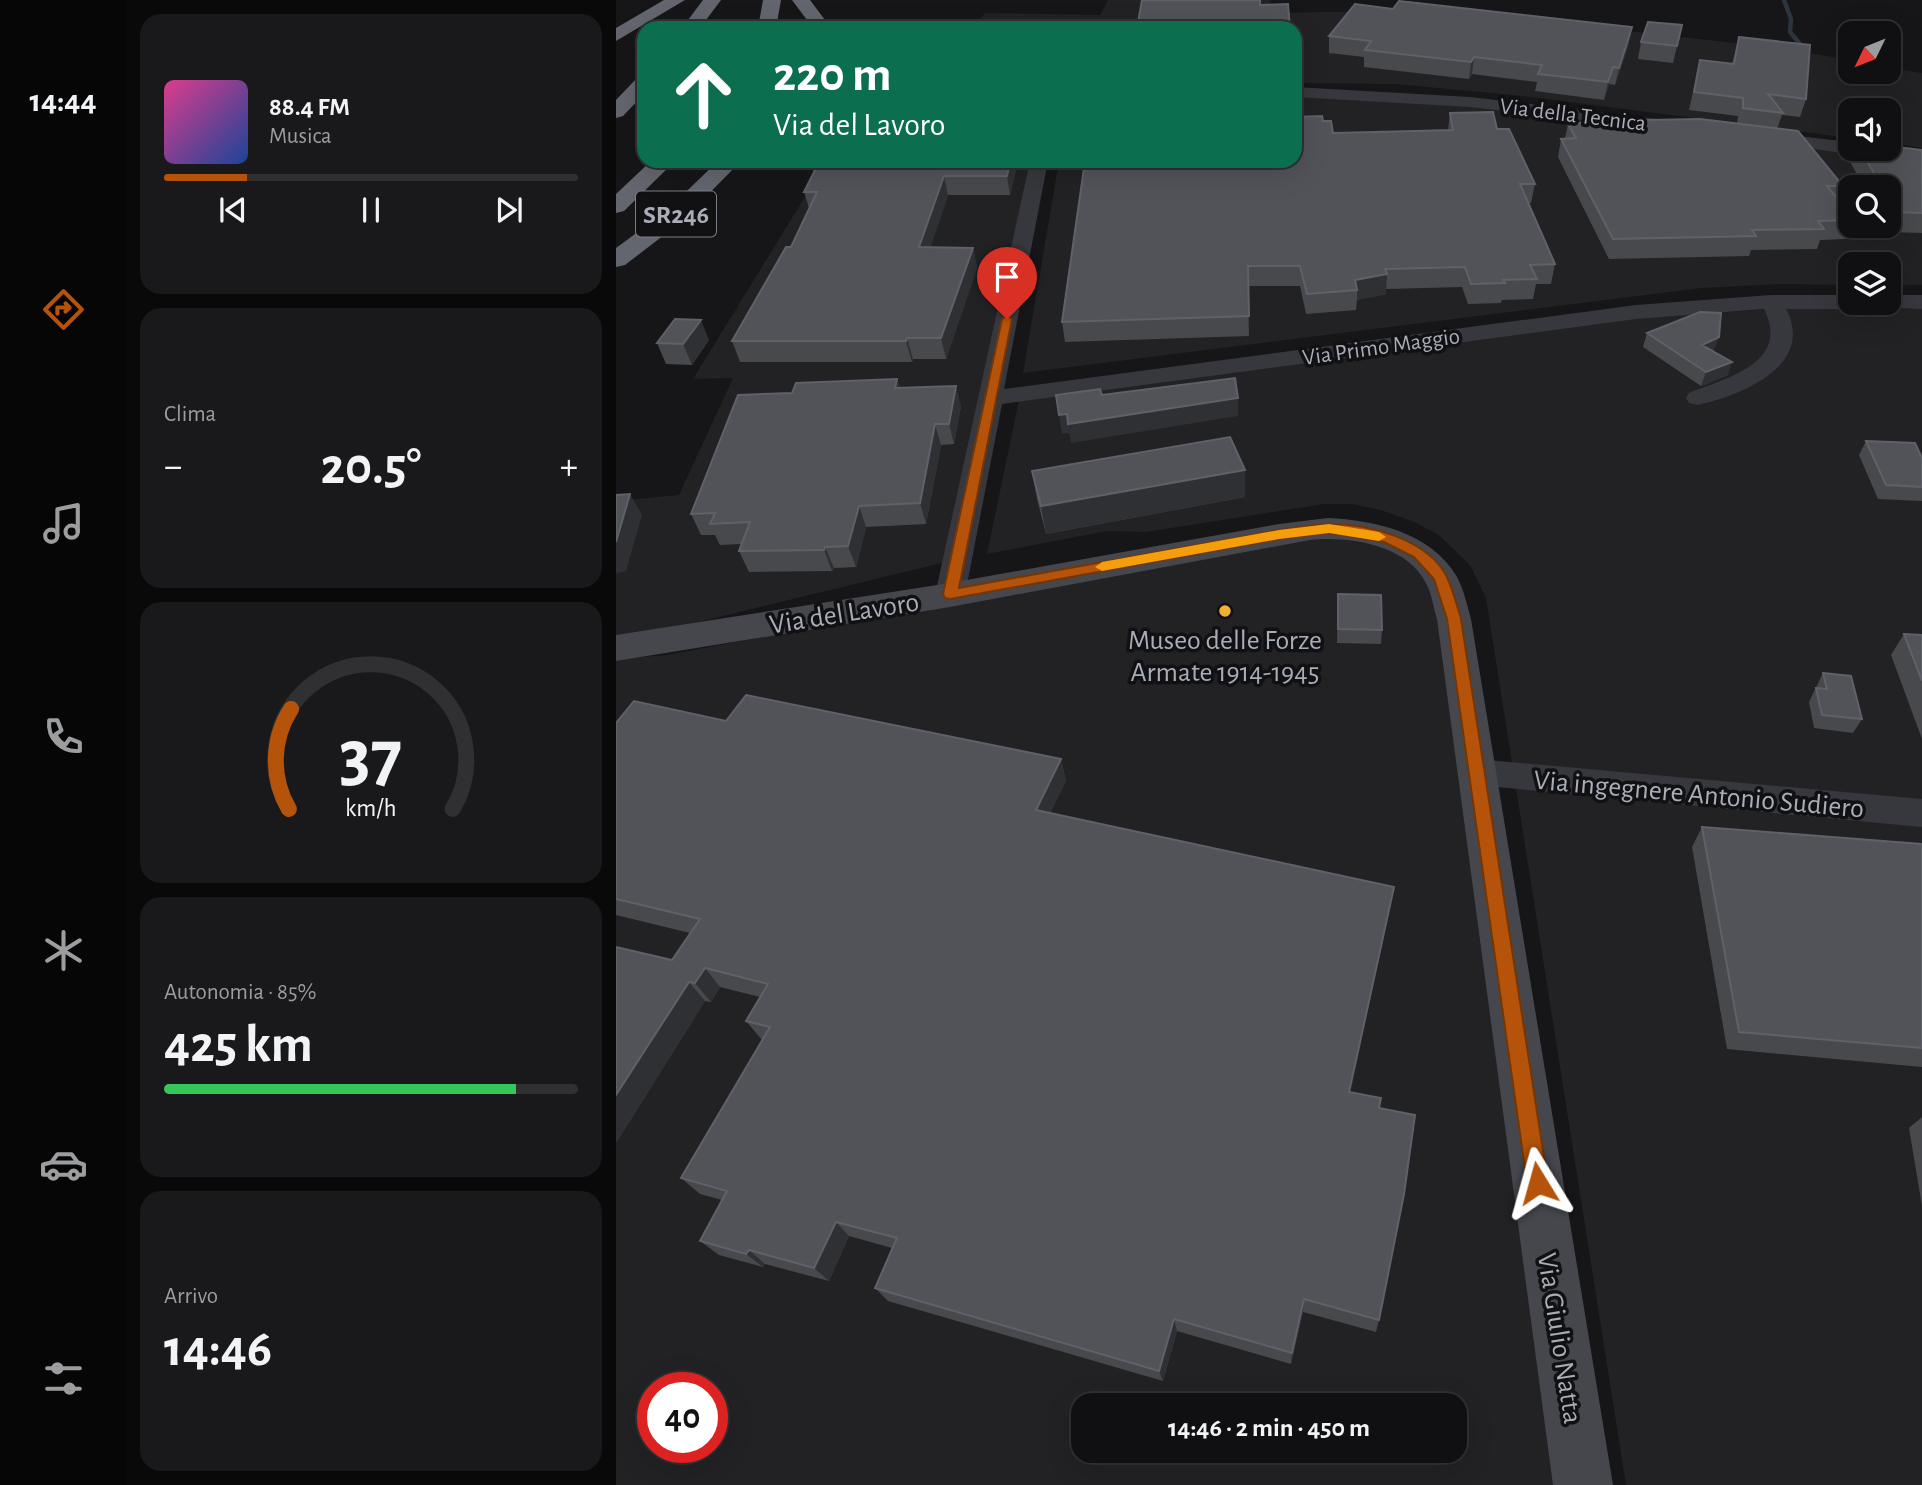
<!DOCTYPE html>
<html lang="it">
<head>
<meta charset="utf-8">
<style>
  body { margin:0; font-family:"Alegreya Sans",sans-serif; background:#19191b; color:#f1f3f6; height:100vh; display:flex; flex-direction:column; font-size:26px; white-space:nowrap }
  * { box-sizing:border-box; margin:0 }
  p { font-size:23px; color:#9c9d9f }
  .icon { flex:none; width:38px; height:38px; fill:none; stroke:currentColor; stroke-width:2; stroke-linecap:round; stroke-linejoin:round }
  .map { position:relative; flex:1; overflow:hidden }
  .side { display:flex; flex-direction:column; gap:14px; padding:14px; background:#09090a; width:490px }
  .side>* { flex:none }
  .top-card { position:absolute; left:21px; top:21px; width:665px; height:147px; border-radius:21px; box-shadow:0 7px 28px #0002,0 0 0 2px #303032; background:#0b6e4f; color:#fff; overflow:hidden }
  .needle { width:46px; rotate:227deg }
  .fabs { position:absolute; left:1222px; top:21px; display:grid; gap:14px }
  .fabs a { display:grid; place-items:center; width:63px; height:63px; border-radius:14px; background:#101012; box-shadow:0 7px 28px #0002,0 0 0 2px #303032; font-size:35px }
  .speed { position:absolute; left:21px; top:1372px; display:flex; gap:14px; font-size:35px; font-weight:700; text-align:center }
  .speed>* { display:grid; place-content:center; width:91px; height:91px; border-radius:50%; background:#101012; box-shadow:0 7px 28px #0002,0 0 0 2px #303032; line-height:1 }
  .speed .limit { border:10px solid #d22; background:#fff; color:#111 }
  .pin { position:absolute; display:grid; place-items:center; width:60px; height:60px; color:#fff; margin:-72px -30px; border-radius:50% 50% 50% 0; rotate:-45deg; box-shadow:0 0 7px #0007 }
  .pin .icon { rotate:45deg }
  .me { position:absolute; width:77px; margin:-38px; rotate:352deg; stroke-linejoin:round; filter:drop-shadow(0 0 5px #0008) }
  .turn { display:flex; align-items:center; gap:24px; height:147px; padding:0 21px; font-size:32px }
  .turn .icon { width:91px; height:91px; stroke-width:2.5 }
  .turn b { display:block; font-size:49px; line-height:60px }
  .big { font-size:52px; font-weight:600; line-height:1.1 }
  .side .tile { flex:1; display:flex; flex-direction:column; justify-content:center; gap:10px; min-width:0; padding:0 24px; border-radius:21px; background:#19191b }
  .side .dial { align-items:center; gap:0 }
  .dial svg { height:182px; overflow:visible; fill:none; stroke:#303032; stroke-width:7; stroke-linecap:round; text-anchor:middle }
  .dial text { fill:#f1f3f6; stroke:none }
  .song { display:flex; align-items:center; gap:21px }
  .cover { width:84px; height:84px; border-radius:10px; background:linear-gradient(135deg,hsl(330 70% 55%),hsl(220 70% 35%)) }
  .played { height:7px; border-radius:4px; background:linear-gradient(90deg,#b45309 20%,#303032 20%) }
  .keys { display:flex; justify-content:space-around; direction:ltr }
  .heat { display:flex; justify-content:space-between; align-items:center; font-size:38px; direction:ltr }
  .charge { height:10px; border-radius:5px; background:linear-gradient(90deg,#34c759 85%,#303032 0) }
  .trip { position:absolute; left:455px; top:1393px; width:396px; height:70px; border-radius:21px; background:#101012; box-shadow:0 7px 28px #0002,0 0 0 2px #303032; font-weight:600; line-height:70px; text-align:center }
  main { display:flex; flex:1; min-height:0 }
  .menu { display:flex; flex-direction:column; width:126px; justify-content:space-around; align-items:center; background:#060607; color:#9c9d9f }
  .menu .icon { width:49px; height:49px }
  .menu .selected { color:#b45309 }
  .menu b { font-size:32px; color:#f1f3f6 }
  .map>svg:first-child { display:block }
  .built { fill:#222225; fill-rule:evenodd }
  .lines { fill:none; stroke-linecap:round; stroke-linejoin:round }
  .stream { stroke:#2c353c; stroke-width:4.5 }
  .street { fill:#37383d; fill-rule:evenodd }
  .secondary { fill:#45474d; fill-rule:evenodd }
  .highway { fill:#63666e; fill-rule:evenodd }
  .wall { fill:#47494d }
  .shaded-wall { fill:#2f3033 }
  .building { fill:#525359; stroke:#5f6168; stroke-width:2 }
  .route { fill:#b45309; stroke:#753606; stroke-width:2 }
  .slow { fill:#f59e0b }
  .poi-dot { fill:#f2b134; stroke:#111113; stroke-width:2.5 }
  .labels { text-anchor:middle; stroke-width:7; stroke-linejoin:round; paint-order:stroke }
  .far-street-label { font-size:23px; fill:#a8adb8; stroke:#111113 }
  .shield { fill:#111113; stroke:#7b7e86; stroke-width:2 }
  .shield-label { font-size:26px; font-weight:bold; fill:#a8adb8 }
  .street-label { font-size:28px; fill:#a8adb8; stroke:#111113 }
  .poi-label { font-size:28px; fill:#a8adb8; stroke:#111113 }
</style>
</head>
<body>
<main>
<nav class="menu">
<b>14:44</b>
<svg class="icon selected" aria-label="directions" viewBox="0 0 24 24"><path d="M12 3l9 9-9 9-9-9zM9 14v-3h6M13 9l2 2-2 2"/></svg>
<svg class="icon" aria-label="music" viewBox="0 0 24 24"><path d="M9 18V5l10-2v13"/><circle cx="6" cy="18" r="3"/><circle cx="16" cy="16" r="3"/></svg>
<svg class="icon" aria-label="phone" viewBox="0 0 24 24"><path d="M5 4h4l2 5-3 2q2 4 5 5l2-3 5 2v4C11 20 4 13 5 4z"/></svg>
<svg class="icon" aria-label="climate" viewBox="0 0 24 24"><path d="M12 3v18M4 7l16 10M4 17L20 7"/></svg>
<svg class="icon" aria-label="car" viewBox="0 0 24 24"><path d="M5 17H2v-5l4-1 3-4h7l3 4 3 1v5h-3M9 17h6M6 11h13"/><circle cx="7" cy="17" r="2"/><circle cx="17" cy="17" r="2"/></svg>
<svg class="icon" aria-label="filters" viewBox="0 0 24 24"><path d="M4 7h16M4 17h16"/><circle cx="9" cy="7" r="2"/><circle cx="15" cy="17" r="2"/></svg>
</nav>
<section class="side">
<div class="tile">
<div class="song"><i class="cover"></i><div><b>88.4 FM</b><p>Musica</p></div></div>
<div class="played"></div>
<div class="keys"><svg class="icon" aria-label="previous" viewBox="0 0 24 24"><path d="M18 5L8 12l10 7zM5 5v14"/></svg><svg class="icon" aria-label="pause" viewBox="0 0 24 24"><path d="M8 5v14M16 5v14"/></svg><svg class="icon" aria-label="next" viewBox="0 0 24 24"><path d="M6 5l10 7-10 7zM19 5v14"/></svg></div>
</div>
<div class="tile"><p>Clima</p>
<div class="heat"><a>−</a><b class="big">20.5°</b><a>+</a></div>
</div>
<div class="tile dial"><svg viewBox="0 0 100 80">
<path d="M14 69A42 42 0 1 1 86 69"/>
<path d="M14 69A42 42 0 0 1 15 25" stroke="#b45309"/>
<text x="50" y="56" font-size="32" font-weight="700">37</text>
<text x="50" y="72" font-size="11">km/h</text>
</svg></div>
<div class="tile"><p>Autonomia · 85%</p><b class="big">425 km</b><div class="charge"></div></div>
<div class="tile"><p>Arrivo</p><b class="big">14:46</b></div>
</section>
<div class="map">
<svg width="1306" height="1485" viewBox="0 0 1306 1485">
  <rect width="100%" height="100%" fill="#161618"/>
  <!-- built -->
  <path class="built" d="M492,0H654L652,13L824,10L1164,48L1234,60V72H1272V68L1306,73V148L1272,143V110H1234V138L907,96L779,84L679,83V28H356L369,13L484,15Z
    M679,91L818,96L1306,157V285H1272V264H1234V285L1166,284L1086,288L407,373L443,161H679ZM1234,187H1272V226H1234Z
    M211,161H420L334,561L0,642V501L63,495L117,378L77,379Z
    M1306,299V1485H1010L870,598L854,565L823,535L798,522L765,510L736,504H708L530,532L491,531L371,554L405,390L903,326Z
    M732,526L822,573L946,1485H0V659L51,655ZM37,1388H96V1447H37ZM467,1405H838V1451H467Z"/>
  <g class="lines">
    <!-- stream -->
    <path class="stream" d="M1168,0L1175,19L1174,32L1184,44"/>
    <!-- street -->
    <path class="street" d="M679,87L854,97L1058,121L1067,126L1058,131L854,107L679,97Z
      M1146,132L1234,142V149H1243L1234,154L1140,141L1137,137L1140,133Z
      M414,161H432L388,389L1020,305L1155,295H1234V303H1245L1242,307L1234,309H1170C1200,366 1125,395 1082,405L1073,403L1070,398L1073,393C1111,378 1175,363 1148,309L1020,319L386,404L349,595L344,602L334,605L324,602L319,595Z
      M1272,295H1306V309L1264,307L1261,303H1272Z
      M860,759L1306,799V827L860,785L848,781L843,772L848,763Z"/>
    <!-- secondary -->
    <path class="secondary" d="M712,518C759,520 816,533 841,577C848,590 851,605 855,619L997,1485H937L821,619C817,607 816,594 810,583C790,544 732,536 694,540L334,607L0,661V635L334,583L663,524Z"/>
    <!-- highway -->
    <path class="highway" d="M48,0H69L0,41V28Z
      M87,0H105L84,28H66Z
      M147,0H165L160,28H142Z
      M176,0H194L209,20L211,28H193L191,20Z
      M28,76V94L7,116L0,118V100L21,78Z
      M35,161H59L8,211L0,213V194Z
      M102,161H125L65,222L9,265L0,267V248L49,212Z"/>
  </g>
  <!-- wall -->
  <path class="wall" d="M1066,25L1057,63L1022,59L1025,42Z
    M713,36L1013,44L999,85L993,84L988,100L919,91L921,82L856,74L853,79L748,67V57L713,53Z
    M1123,37L1190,99L1184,117L1166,115L1161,129L1227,186L1222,199L1234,214V226H1236L1230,239L1204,240L1201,249L1135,250L1133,256L993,259L942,157L945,139L949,138L952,124H1121L1122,116L1073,110L1084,60L1116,64Z
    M834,113L881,129L919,184L915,203H913L939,264L935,284H920L917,299L886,300L885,303L852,304L846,287L770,289V294L741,300L740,310L690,314L684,286H632L633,336L449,342L446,322L626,164L670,163V161H679L707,121L717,133L832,130Z
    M1273,146L1306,150V233L1272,232L1269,226H1272V187H1248L1233,160L1238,149H1272Z
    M401,165L394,195H332L314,248H357L361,268L330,359H297L296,362H124L116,341L175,247L193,208L188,192Z
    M1031,333L1098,350L1096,351L1112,375L1085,386L1027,347Z
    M93,340L76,365L50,364L41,343Z
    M281,379L284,388L345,406L338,444L325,445L310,524L250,527L240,567L218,568L216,571L133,572L123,551L125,544L104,545L99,535H85L75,514L176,393Z
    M1250,441L1306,458V501L1262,499L1243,455Z
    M416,471L629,497L430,534L421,499Z
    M722,594L766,630L765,644L721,643Z
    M1288,634L1306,635V739L1275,655Z
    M1207,673L1246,719L1237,733L1198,728L1193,702Z
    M110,721L445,759L450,781L434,813L774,908L734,1093L763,1108V1320L760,1332L687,1312L675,1364L561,1331L547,1381L272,1301L259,1288L276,1248L233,1236L213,1281L149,1264L147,1267L103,1255L84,1241L106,1200L84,1194L65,1178L146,1040L130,1021L144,997L104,987L95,1002L89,1001L0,1143L56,960L74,933L0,915V723Z
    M1086,827L1306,844V1067L1111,1049L1076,847Z
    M1306,1117V1206L1293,1128Z"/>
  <!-- shaded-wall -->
  <path class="shaded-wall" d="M1016,27L1013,44L999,85L1003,68Z
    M858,57L856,74L853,79L855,62Z
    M997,67L993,84L988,100L992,82Z
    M394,161H400L401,165L394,195L391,176Z
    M328,176L332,195L308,267L303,247Z
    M357,248L361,268L330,359L325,338Z
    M771,274L770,294L741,300V290L739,280Z
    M85,320L93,340L76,365L67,344Z
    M1103,337L1098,350L1082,359L1086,345Z
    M291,338L297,359L296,362L290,341Z
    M1116,362L1112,375L1085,386L1090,372Z
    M281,379L287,399L279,388Z
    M340,386L345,406L338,444L333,424Z
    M622,398V416L455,443L452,424Z
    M451,414L454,433L446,434L443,415Z
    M319,424L325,445L310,524L304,503Z
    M629,470V497L430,534L425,506Z
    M14,494L26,515L10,571L1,573L0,575V542Z
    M243,506L250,527L240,567L232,546Z
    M209,547L218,568L216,571L208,550Z
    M445,759L450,781L425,832L420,810Z
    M778,887L774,908L731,1109L733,1092Z
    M89,968L104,987L95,1002L79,983Z
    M73,982L89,1001L0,1143V1095Z
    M220,1222L233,1236L213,1281L198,1268Z
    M133,1250L149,1264L147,1267L130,1254Z
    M688,1299L687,1312L675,1364L676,1353Z
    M558,1319L561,1331L547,1381L543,1371Z"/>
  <!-- building -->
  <path class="building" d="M526,0H644V5L672,4L674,28H521Z
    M783,1L1016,27L1003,68L997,67L992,82L922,74L926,65L858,57L855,62L749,50L755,41L713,36L739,4L777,9Z
    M1032,22L1066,25L1061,46L1025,42Z
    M1123,37L1194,45L1190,99L1152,94L1167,113L1127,108V98L1078,92L1084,60L1118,64Z
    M877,112L881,129H893L919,184H904L939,264L914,265L921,279L887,280L889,283L855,284L849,267L769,269L771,274L739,280L741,290L691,294L684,266H632L633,316L446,322L469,161H626V164L672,163V161H679V117L706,116L707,121H715L717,133L799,131L837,130L834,113Z
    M1084,119L1182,131L1227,186H1211L1234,214V220L1202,221L1208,229L1136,230L1140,236L997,239L945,139L960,138L952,124L980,121Z
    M1272,145L1273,146L1306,150V213L1281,212L1272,198V187H1266L1244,149H1272Z
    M216,161H394L391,176H328L303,247L357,248L325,338H291L290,341H116L170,247H175L201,192H188L202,164H214Z
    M1084,312L1105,313L1103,337L1086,345L1116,362L1090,372L1031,333Z
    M59,319L85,320L67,344L41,343Z
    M619,378L622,398L452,424L451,414L443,415L440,395L484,389L486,395Z
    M281,379L279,388L340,386L333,424H319L304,503L243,506L232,546L209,547L208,550L123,551L134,522L94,524L99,513L75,514L122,395L176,393L180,383Z
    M614,437L629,470L425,506L416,471Z
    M1250,441L1299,443L1306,458V487L1270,485Z
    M14,494L0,542V495Z
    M722,594L765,595L766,630L722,629Z
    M1288,634L1306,635V681Z
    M1207,673L1235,676L1246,719L1206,715L1200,688L1211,689Z
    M130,695L445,759L420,810L778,887L733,1092L765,1098L763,1108L799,1115L788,1194L763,1320L688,1299L676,1353L558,1319L543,1371L259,1288L281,1238L220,1222L198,1268L133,1250L130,1254L84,1241L111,1191L65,1178L154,1027L130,1021L152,984L89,968L79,983L73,982L0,1095V947L56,960L84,919L0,899V723L18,701L110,721Z
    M1086,827L1306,844V1048L1123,1032Z"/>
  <!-- route -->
  <path class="route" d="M391,316L396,319L343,588L663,530C679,528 695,525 711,524C751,523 812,539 831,577C837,590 841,605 845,619L932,1183L929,1191L922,1194L914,1191L911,1183L831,619L818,579L798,557L768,542L713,533L663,539L334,599L329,598L327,594L386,319Z"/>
  <!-- slow -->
  <path class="slow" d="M713,524L763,532L770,537L763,541L713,533L663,539L486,571L479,567L486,562L663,530Z"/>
  <!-- markers -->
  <circle class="poi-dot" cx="609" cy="611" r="7"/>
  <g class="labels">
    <!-- far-street labels -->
    <g class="far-street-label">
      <text transform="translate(957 114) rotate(7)" y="8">Via della Tecnica</text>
      <text transform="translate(765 346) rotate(-8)" y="8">Via Primo Maggio</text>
    </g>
    <!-- shield labels -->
    <rect class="shield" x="20" y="191.5" width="80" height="45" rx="5"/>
    <g class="shield-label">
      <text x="60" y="223">SR246</text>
    </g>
    <!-- street labels -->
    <g class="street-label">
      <text transform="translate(228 612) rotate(-9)" y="10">Via del Lavoro</text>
      <text transform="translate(1083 793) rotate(5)" y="10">Via ingegnere Antonio Sudiero</text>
      <text transform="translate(945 1338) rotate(81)" y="10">Via Giulio Natta</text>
    </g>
    <!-- poi labels -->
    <g class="poi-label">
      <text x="609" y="649">Museo delle Forze<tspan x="609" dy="32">Armate 1914-1945</tspan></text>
    </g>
  </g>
</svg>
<div class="fabs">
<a><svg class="needle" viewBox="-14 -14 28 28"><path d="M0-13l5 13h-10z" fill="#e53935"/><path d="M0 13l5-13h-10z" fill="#9c9d9f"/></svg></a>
<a><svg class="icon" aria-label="sound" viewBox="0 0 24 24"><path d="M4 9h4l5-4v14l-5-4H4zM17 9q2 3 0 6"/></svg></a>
<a><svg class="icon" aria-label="search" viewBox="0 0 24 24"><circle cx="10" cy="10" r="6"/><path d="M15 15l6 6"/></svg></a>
<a><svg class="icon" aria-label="layers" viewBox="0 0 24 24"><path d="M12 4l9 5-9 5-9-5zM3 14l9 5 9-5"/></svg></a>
</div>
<div class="speed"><div class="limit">40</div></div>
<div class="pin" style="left:391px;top:319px;background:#d93025"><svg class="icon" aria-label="arrive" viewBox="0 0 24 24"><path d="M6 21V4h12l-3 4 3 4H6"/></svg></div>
<svg class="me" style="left:922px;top:1183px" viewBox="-20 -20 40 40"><path d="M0-17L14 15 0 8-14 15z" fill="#b45309" stroke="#fff" stroke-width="4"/></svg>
<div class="trip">14:46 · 2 min · 450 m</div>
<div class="top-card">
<div class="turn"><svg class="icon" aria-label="ahead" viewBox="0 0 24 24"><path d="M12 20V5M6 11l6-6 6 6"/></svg><div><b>220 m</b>Via del Lavoro</div></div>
</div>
</div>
</main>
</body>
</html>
